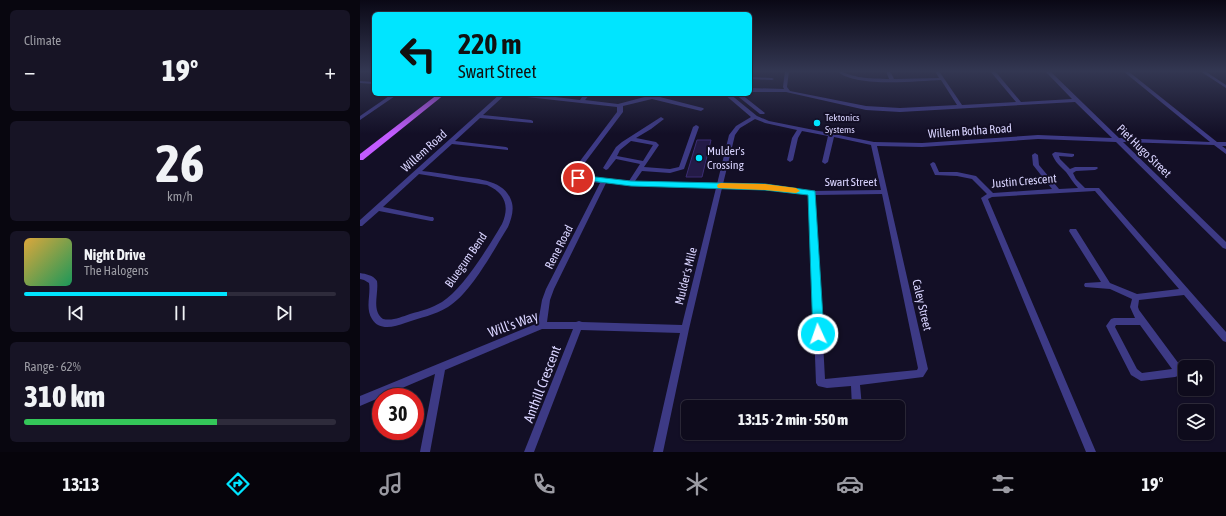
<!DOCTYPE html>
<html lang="en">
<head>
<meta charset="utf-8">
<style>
  body { margin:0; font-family:"Asap Condensed",sans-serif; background:#171425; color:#f1f3f6; height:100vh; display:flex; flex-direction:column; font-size:15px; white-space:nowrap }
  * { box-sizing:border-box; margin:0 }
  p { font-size:13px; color:#9b9ba3 }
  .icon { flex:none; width:22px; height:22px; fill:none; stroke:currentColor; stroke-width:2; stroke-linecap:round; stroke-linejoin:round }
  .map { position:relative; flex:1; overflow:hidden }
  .panel { display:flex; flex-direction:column; gap:10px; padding:10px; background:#08060f; width:360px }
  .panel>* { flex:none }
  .banner { position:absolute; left:12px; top:12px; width:380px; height:84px; border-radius:6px; box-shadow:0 1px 3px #0004,0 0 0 1px #2e2b3b; background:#00e5ff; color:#111; overflow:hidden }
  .buttons { position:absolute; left:818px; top:360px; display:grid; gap:8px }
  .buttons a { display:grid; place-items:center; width:36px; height:36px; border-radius:6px; background:#0e0b1c; box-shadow:0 1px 3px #0004,0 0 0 1px #2e2b3b; font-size:20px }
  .speed { position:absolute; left:12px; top:388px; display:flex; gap:8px; font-size:20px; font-weight:700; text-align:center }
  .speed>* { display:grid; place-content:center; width:52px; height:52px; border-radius:50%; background:#0e0b1c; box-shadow:0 1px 3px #0004,0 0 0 1px #2e2b3b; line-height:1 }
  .speed .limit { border:6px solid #d22; background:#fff; color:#111 }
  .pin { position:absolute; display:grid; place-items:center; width:34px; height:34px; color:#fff; margin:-17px; border:2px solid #fff; border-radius:50%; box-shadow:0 1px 4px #0007 }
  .me { position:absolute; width:44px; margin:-22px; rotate:357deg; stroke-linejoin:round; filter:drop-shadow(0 0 3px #0008) }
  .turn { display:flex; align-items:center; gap:14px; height:84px; padding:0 20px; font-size:18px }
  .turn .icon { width:52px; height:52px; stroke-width:2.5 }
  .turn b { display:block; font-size:28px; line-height:34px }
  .big { font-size:30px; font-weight:800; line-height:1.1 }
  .panel .widget { flex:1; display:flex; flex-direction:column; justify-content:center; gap:6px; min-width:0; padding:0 14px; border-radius:6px; background:#171425 }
  .panel .dial { align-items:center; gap:0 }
  .dial b { font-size:52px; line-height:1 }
  .song { display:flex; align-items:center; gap:12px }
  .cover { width:48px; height:48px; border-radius:6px; background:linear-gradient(135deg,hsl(40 70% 55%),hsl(150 70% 35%)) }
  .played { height:4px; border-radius:2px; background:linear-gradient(90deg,#00e5ff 65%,#2e2b3b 65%) }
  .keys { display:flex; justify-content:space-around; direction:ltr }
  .heat { display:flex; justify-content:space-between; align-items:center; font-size:22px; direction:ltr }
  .charge { height:6px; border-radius:3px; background:linear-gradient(90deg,#34c759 62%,#2e2b3b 0) }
  .trip { position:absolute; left:321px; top:400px; width:224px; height:40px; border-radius:6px; background:#0e0b1c; box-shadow:0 1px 3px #0004,0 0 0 1px #2e2b3b; font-weight:800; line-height:40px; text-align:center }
  .tabs { display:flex; height:64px; justify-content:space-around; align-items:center; background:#06040b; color:#9b9ba3 }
  .tabs .icon { width:28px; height:28px }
  .tabs .on { color:#00e5ff }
  .tabs b { font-size:18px; color:#f1f3f6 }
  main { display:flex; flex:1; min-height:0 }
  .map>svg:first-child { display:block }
  .building { fill:#241b47; stroke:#3b2d73 }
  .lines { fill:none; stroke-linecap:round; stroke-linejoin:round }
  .minor { fill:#3d3a85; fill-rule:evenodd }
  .major { fill:#c25bff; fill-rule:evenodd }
  .route { fill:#00e5ff; stroke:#0095a6 }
  .slow { fill:#f59e0b }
  .poi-dot { fill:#00e5ff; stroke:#130f26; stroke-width:1.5 }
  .labels { text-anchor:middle; stroke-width:4; stroke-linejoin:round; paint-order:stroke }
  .far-poi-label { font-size:10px; fill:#d9d4ff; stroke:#130f26; text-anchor:start }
  .street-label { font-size:12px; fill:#d9d4ff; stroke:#130f26 }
  .poi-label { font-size:12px; fill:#d9d4ff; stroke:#130f26; text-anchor:start }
  .near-street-label { font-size:14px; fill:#d9d4ff; stroke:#130f26 }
</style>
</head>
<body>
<main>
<section class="panel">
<div class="widget"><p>Climate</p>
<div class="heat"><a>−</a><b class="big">19°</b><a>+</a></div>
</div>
<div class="widget dial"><b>26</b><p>km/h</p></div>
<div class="widget">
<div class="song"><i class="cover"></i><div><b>Night Drive</b><p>The Halogens</p></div></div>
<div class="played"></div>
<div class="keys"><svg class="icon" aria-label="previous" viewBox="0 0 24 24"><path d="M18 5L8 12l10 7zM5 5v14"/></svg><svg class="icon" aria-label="pause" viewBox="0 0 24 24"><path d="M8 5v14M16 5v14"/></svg><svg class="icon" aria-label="next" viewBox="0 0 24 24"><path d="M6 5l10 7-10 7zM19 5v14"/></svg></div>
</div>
<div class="widget"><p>Range · 62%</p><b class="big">310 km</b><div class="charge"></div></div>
</section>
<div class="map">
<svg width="866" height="452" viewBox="0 0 866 452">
  <rect width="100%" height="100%" fill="#130f26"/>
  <!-- building -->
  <path class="building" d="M337,140H351L342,177H326Z"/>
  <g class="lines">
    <!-- minor -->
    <path class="minor" d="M425,71H429L427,87L430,91L506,106L540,108L597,105L581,80C556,81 495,88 477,71C483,71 488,75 495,76C505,79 516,78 527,79H529L526,71H530L534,79L579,78L575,71H579L602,105L656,102L630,71H635L661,102L712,99L685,71H690L759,138L850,142L763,71H768L857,142H866V146H862L866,149V154L854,145L763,142L866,242V249L863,248L756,142L678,139L562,147L517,146L568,369L563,377L500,385L502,407H492L491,386L467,388L458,386L456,383L449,195L405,189L362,188L329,329L303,452H293L320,333L221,330L174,452H164L213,329H182L85,370L70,452H60L75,374L0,406V396L178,323L182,300L186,289L240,183L222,181L215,178L214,169L257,112V107L158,96L155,94H171L220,100L224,94H230L225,100L258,104L292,95L343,108L344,109L341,111L292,99L263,106V112L220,169V176L223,177L269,181L280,164L256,159L248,169L246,170L243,168L256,147L262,142L301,117L304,119L291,129L276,138L296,142L299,145L284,167L310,169L319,167L333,127L336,125L338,126L339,127L324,169L310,173L282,171L275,181L283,182L357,184L369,135L376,126L391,117L364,94H370L397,116L409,121L514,142L562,143L678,135L752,138L715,102L540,112L506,110L426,92H390V88L424,89L423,87ZM395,119L405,123L437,130L432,138L427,160L430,162L433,160L438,138L442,131L468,136L462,162L465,164L468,162L474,137L511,145L521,190L452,191L405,185L363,184L375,135L380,128ZM271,141L293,145L283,161L257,156L260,150ZM246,183L283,186L356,188L322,325L222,322L219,321L216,322H187L190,300L194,289ZM522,194L558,368L557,370L465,379L455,195Z
      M840,71H845L866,85V88Z
      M390,77L412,78L414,79L412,80L390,79Z
      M0,81L14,82V84L0,83Z
      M32,94H38L0,120V116Z
      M140,94H146L123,115L171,120L173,121V123L120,118L95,141L146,147L148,148V150L92,144L62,171C74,172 85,174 96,176C116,179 146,179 152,203C154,211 151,220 148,227C133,251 111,293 88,307C75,315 59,318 45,323C34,327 19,331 12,319C5,308 11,295 9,283L4,280L0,279V273C6,274 13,275 17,281C19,293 11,311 23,319C33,321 41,317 50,314C61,311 72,308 82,302C103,289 129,246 142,224C150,206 145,193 127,185L59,174L23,207L71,217H73L74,219L73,221H71L19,211L2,226H0V220Z
      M375,94H381L405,113L404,114H400Z
      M695,152L714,154V156L712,157L699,156L700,159L710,169L715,167H737L738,168L737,169L735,170L716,171L713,173L716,179L725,188H739L866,332V342L863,341L824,295L779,300L778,307L779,310L819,364L822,371L818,376L815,377L781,381L771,375L746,326L751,319L754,318H775L770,307L772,299L750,289L725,287L724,285L725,283L741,282L709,231L710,229H716L750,283L777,294L819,289L735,191L632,197L628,199L736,452H726L621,198L627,194L612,179L597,176L575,175L570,164L573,162L575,163L579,172H597L616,176L633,193L692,189L673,165L672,155L675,153L678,155L679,165L699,189L718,188C713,183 710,177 706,172C700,166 695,162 692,154ZM756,325H780L812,369L782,373L777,369L755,327Z"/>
    <!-- major -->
    <path class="major" d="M78,94H85L3,160H0V154Z"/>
  </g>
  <!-- sky -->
  <linearGradient id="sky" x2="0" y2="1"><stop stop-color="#0a0815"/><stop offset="0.53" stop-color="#333752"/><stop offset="1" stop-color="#333752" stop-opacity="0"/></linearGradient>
  <rect width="866" height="134" fill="url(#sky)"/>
  <!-- route -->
  <path class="route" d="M218,175L271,181L405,184L455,191L464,334L462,337L458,339L454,337L453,334L448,195L405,190L271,186L215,179L214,178Z"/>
  <!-- slow -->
  <path class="slow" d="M361,183L405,184L436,188L440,191L436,193L405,190L358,188L357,186L358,184Z"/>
  <!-- markers -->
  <g class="poi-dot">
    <circle cx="457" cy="123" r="4"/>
    <circle cx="339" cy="158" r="4"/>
  </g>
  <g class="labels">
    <!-- far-poi labels -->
    <g class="far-poi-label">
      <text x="465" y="121">Tektonics<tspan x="465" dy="12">Systems</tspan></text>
    </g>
    <!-- street labels -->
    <g class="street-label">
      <text transform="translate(610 131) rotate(-4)" y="4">Willem Botha Road</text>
      <text transform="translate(64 151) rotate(-42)" y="4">Willem Road</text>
      <text transform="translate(784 151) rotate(44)" y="4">Piet Hugo Street</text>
      <text transform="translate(664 181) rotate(-5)" y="4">Justin Crescent</text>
      <text x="491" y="186">Swart Street</text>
      <text transform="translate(199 247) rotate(-63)" y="4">Rene Road</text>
      <text transform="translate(106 260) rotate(-55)" y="4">Bluegum Bend</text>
      <text transform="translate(326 276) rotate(-76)" y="4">Mulder's Mile</text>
      <text transform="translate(562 305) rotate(77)" y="4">Caley Street</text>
    </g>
    <!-- poi labels -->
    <g class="poi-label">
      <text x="347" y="155">Mulder's<tspan x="347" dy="14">Crossing</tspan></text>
    </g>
    <!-- near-street labels -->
    <g class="near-street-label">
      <text transform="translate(153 324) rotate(-20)" y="5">Will's Way</text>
      <text transform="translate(182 384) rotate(-69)" y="5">Anthill Crescent</text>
    </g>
  </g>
</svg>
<div class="buttons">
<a><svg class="icon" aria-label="sound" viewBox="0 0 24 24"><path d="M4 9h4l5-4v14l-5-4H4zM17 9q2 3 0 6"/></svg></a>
<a><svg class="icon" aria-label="layers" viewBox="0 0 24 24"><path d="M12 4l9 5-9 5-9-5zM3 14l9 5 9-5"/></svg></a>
</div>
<div class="speed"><div class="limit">30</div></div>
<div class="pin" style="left:218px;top:178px;background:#d93025"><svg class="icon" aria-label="arrive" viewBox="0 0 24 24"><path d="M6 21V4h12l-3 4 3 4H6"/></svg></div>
<svg class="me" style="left:458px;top:334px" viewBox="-20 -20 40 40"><circle r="17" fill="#00e5ff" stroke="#fff" stroke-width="3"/><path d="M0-11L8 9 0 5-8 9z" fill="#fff"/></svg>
<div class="trip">13:15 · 2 min · 550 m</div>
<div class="banner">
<div class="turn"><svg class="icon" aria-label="left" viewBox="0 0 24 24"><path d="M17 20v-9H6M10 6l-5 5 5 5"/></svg><div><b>220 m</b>Swart Street</div></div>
</div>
</div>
</main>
<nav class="tabs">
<b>13:13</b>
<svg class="icon on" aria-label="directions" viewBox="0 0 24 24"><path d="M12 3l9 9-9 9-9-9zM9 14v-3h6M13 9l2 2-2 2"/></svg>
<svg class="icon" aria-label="music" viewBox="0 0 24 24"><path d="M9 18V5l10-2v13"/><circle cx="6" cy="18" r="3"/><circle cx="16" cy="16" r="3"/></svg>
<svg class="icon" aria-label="phone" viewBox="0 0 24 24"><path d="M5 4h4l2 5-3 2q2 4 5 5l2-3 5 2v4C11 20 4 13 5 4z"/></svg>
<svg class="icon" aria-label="climate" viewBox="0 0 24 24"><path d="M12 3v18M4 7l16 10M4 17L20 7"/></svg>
<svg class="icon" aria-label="car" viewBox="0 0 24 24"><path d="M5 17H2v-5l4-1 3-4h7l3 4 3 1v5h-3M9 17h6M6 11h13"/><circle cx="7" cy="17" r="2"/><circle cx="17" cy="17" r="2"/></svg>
<svg class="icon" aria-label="filters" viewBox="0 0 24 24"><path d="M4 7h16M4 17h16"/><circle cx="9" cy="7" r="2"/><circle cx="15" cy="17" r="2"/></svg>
<b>19°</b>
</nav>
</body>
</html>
